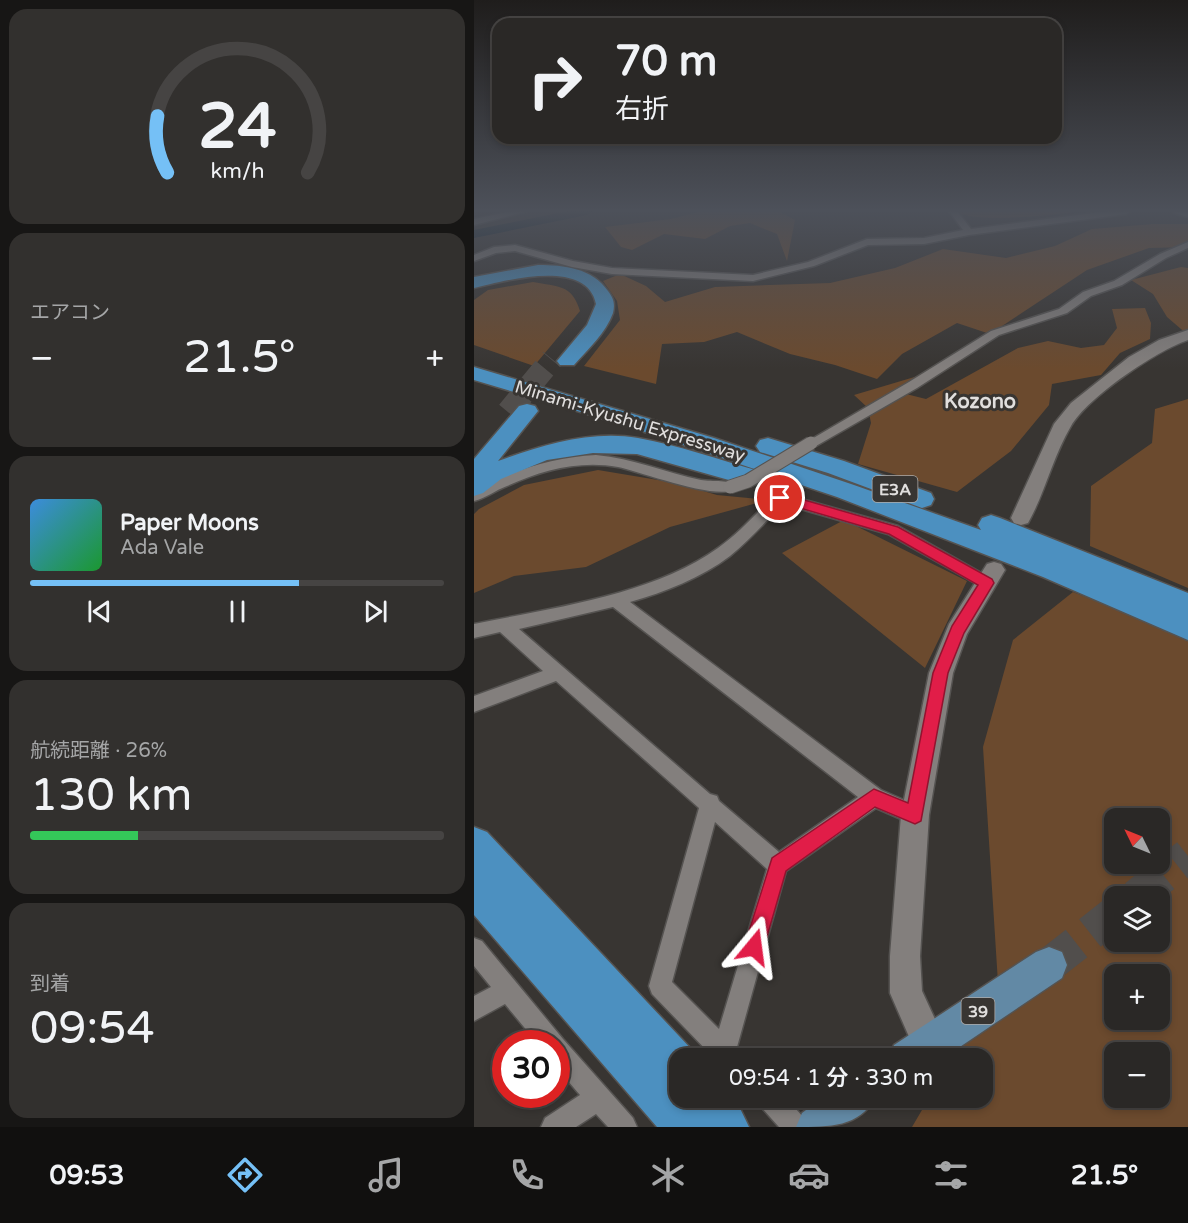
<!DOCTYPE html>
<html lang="ja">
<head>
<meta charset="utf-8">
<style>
  body { margin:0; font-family:"Varela Round","Noto Sans JP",sans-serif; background:#32302e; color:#f1f3f6; height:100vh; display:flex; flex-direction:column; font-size:22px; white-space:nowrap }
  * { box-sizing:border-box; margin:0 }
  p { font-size:20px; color:#a5a6a7 }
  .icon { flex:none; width:33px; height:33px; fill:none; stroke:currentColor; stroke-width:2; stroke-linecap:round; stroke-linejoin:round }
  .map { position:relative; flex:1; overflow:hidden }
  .details { display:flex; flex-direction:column; gap:9px; padding:9px; background:#171615; width:474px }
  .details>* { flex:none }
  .guide { position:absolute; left:18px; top:18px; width:570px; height:126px; border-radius:18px; box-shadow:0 3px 9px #0003,0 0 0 2px #464443; background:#2a2826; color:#f1f3f6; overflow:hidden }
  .needle { width:39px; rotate:313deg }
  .fabs { position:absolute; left:630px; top:808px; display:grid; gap:12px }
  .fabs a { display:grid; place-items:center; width:66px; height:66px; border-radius:12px; background:#2a2826; box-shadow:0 3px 9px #0003,0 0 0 2px #464443; font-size:30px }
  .speed { position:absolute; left:18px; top:1030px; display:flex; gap:12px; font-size:30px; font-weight:700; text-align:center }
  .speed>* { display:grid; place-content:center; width:78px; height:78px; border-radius:50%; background:#2a2826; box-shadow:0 3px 9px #0003,0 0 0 2px #464443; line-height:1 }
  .speed .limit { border:9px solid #d22; background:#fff; color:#111 }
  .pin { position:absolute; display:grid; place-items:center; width:51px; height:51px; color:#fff; margin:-26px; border:3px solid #fff; border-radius:50%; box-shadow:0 2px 6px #0007 }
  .me { position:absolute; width:66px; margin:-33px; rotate:16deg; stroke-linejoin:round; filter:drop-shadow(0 0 4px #0008) }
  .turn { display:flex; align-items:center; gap:21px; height:126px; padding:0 24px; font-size:27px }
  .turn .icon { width:78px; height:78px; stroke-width:2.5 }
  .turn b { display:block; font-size:42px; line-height:51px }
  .big { font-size:45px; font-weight:600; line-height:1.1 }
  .details .tile { flex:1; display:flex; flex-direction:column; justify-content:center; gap:9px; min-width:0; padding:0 21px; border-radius:18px; background:#32302e }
  .details .dial { align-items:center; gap:0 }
  .dial svg { height:156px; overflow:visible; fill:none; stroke:#464443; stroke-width:7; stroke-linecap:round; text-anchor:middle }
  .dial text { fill:#f1f3f6; stroke:none }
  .song { display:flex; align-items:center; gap:18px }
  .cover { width:72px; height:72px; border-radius:9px; background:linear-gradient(135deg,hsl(210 70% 55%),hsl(130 70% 35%)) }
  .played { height:6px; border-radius:3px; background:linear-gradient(90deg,#75c0f6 65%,#464443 65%) }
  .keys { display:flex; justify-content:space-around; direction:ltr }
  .heat { display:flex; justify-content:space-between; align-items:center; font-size:33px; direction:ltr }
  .charge { height:9px; border-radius:4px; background:linear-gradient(90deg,#34c759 26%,#464443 0) }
  .trip { position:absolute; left:195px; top:1048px; width:324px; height:60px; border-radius:18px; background:#2a2826; box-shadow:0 3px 9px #0003,0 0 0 2px #464443; font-weight:600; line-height:60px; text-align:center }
  .dock { display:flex; height:96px; justify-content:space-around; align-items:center; background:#11100f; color:#a5a6a7 }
  .dock .icon { width:42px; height:42px }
  .dock .current { color:#75c0f6 }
  .dock b { font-size:27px; color:#f1f3f6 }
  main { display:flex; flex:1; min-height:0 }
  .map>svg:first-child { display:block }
  .green { fill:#6b4a2e; fill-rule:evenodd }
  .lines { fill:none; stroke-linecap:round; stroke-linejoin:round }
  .river { fill:#051b2a; fill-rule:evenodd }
  .primary-tunnel { stroke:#514e4c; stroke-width:35; stroke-dasharray:35 17; stroke-linecap:butt }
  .highway-tunnel { stroke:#514e4c; stroke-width:23; stroke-dasharray:23 11; stroke-linecap:butt }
  .street-casing { stroke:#555351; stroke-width:3 }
  .secondary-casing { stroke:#555351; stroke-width:3 }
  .primary-casing { stroke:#555351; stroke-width:3 }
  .highway-casing { stroke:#555351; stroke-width:3 }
  .street { fill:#837f7d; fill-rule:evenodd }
  .secondary { fill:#837f7d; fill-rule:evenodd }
  .primary { fill:#6289a5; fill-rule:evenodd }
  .highway { fill:#4c90c0; fill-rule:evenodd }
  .street-bridge-casing { stroke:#555351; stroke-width:15; stroke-linecap:butt }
  .street-bridge { stroke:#837f7d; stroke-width:13 }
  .route { fill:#e11d48; stroke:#92132f; stroke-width:1.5 }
  .labels { text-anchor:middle; stroke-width:6; stroke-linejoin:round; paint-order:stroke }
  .shield { fill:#383532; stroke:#aeacaa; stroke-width:1.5 }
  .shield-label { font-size:16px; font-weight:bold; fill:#e1dfde }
  .street-label { font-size:18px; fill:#e1dfde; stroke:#383532 }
  .neighbourhood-label { font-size:20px; font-weight:bold; fill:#e1dfde; stroke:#383532 }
</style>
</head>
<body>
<main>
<section class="details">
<div class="tile dial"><svg viewBox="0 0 100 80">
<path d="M14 69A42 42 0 1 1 86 69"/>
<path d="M14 69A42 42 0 0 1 9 40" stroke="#75c0f6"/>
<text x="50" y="56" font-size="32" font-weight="700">24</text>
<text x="50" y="72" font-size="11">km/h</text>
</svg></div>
<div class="tile"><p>エアコン</p>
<div class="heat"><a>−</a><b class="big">21.5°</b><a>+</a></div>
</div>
<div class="tile">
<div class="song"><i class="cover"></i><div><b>Paper Moons</b><p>Ada Vale</p></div></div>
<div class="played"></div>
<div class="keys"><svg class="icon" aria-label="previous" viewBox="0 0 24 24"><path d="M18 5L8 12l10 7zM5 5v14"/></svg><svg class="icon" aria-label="pause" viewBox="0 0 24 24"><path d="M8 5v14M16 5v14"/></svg><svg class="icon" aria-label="next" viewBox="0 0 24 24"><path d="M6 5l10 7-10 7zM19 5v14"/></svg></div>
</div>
<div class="tile"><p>航続距離 · 26%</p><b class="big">130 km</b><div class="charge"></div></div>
<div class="tile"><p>到着</p><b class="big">09:54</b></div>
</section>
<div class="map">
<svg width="714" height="1127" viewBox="0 0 714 1127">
  <rect width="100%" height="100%" fill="#383532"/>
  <!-- green -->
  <path class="green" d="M228,211H304L321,220L313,261L303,234L276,223L256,226L231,239L190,234L158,250L147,247L131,227L197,219Z
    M481,211H606C584,215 496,224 481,211Z
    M679,224H714V247L675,248L613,270L516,334L483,323L428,354L403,379L361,365L316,354L263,332L230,342L188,344L182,384L110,366L146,320L143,301L129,281L146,274L172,286L191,302L241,287L356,283L421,268L469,249L532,258L581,246L618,229Z
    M707,267L714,268V335L693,317L679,294L657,280Z
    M59,282C84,287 98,284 106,311L60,366L0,345V300L14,290Z
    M671,308L677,323L676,339L646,353L627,375L578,384L575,405L537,451L483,492L384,464L397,423L394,408L380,395L464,370L432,394L452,399L544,348L574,341L607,348L630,345L643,328L638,309Z
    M714,399V588L616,546L617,486L678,443L681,409Z
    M124,470L202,483L243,495L294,500L196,527L112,567L40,576L0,593V514L5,509L50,485Z
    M370,520L493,581L451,668L308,553Z
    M599,592L714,635V1127H438L455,1098H508V1059H478L524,983L509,747L539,640ZM640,819H686V864H640ZM640,897H686V942H640ZM640,975H686V1020H640ZM640,1053H686V1098H640Z"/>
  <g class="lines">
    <!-- river -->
    <path class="river" d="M94,211H120L113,215L0,238V230Z"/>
    <!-- primary-tunnel -->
    <path class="primary-tunnel" d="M662,897L714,856
      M575,965L640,914"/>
    <!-- highway-tunnel -->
    <path class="highway-tunnel" d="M34,412L78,359"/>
    <defs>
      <path id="street" d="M39,211H54L0,225V219Z
        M475,211H483L497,229L634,211H656L652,214L495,235L450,244L394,245L340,266L279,281L138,274L98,267L41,251L22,253L0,261V255L20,247L41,245L99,261L138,268L279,275L334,262L393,239L450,238L489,230Z
        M699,211H714V217L700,213Z
        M714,242V248L692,258L648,285L617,296L593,313L525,335L443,388L342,446L337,447L331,443L435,382L517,331L585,309L609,292L640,281L686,254Z
        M122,455C159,458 192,473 227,480C238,482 257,479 263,487C251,504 165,471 144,467C106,460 68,470 33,486C22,490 12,498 0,501V490C38,471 79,457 122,455Z
        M306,493L424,526L518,579L521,583L518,587L513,589L508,587L414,534L309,504C292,521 275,541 256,556C227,578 191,592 156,602L407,790L448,808L451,815L448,822L441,825L402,808L312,871L263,1047L270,1059H241L178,994L175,986L225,808L82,681L0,712V696L69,671L26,632L0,638V624C78,608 179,595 244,548C265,533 283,513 301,494ZM139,607L384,797L305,852L245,801L243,796L236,794L45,629ZM241,822L293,869L245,1029L198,982Z
        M0,938L8,941L89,1039L159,1118L163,1127H134L122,1114L102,1127H67L71,1118L106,1095L82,1067V1044H64L31,1004L0,1021V996L17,987L0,966Z
        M284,1098H312L330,1118L334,1127H305L287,1107Z"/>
      <path id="secondary" d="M714,330V340C682,351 614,397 597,426C579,456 571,493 554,523L547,525L540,523L537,518L580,424L597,403L655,357L685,340Z
        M520,562L527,564L531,570L493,634L479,673L455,815L446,956L448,991L472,1043L467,1055L454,1059L443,1055L416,993V956L427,815L455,673L475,624L513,564Z"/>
      <path id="primary" d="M575,947L588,952L593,965L588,978L468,1059H415L420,1045L562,952Z
        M348,1098H401C385,1127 356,1127 322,1127L328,1113Z"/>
      <path id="highway" d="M64,265C90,265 118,268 134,291C140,299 141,304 139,313C132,333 114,349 100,365H86L83,361L113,325L122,304C113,257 29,281 0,288V277Z
        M0,367L240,438L380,485L507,530L504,525L508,518L517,515L526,518L714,593V640L569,577L363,497L153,426L0,380Z
        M53,404L61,406L64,411L24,461C68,445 117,430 164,438C203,445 246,460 285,471L288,477L285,483L276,486L163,454L119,453L73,460L27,479L9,493L0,496V459L45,406Z
        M294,438L370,461L457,493L460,499L457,505L448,508L354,473L286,452L282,446L286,440Z
        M0,827L13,832L221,1053L224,1059H206V1098H261L275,1127H183L0,915Z"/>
    </defs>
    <!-- street casing -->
    <use href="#street" class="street-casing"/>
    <!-- secondary casing -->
    <use href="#secondary" class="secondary-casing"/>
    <!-- primary casing -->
    <use href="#primary" class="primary-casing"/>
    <!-- highway casing -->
    <use href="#highway" class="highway-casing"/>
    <!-- street -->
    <use href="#street" class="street"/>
    <!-- secondary -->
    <use href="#secondary" class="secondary"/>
    <!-- primary -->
    <use href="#primary" class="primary"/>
    <!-- highway -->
    <use href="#highway" class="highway"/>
    <defs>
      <path id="street-bridge" d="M256,487L274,481L337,443"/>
    </defs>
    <!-- street-bridge casing -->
    <use href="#street-bridge" class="street-bridge-casing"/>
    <!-- street-bridge -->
    <use href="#street-bridge" class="street-bridge"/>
  </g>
  <!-- sky -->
  <linearGradient id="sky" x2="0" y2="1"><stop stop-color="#1f1d1c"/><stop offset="0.57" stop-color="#4d515a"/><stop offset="1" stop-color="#4d515a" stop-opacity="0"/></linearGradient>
  <rect width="714" height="369" fill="url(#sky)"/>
  <!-- route -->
  <path class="route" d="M306,493L424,527L518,579L520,583L490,633L474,673L447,821L441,824L401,807L312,871L290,947L287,954L280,957L273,954L270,947L298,858L400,789L434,803L459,673L478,626L504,585L415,534L302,501L300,498L302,494Z"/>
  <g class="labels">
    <!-- shield labels -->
    <g class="shield">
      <rect x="398.5" y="476" width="45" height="26" rx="4.5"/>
      <rect x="487.5" y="998" width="33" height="26" rx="4.5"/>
    </g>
    <g class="shield-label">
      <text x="421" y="495">E3A</text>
      <text x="504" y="1017">39</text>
    </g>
    <!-- street labels -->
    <g class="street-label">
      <text transform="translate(156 421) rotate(17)" y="6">Minami-Kyushu Expressway</text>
    </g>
    <!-- neighbourhood labels -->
    <g class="neighbourhood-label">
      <text x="506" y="408">Kozono</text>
    </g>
  </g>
</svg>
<div class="fabs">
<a><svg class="needle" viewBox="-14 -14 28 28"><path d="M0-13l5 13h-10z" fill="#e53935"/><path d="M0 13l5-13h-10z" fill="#a5a6a7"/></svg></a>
<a><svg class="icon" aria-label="layers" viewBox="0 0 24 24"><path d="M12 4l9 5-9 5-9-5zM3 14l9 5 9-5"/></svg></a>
<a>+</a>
<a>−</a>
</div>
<div class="speed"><div class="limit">30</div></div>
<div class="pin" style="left:306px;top:498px;background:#d93025"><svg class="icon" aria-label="arrive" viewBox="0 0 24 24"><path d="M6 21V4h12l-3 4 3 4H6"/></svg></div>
<svg class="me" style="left:280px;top:947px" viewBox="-20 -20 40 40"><path d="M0-17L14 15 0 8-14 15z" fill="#e11d48" stroke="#fff" stroke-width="4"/></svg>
<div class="trip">09:54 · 1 分 · 330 m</div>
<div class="guide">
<div class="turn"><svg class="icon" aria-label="right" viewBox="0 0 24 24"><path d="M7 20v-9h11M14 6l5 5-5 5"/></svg><div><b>70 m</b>右折</div></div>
</div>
</div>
</main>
<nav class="dock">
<b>09:53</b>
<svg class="icon current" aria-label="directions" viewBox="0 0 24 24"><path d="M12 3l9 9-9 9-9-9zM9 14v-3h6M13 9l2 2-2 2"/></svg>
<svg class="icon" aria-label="music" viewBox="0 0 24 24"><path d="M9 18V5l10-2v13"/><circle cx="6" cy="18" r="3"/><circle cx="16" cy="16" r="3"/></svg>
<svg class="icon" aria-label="phone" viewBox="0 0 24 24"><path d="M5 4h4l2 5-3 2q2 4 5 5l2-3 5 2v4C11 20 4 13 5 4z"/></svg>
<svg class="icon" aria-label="climate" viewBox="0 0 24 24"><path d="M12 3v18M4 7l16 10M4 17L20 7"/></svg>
<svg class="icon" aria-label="car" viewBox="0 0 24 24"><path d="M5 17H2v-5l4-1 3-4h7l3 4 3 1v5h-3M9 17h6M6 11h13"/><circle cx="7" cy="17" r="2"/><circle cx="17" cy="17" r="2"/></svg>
<svg class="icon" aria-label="filters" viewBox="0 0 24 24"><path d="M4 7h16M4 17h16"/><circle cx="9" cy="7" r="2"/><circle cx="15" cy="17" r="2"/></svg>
<b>21.5°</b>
</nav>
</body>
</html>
